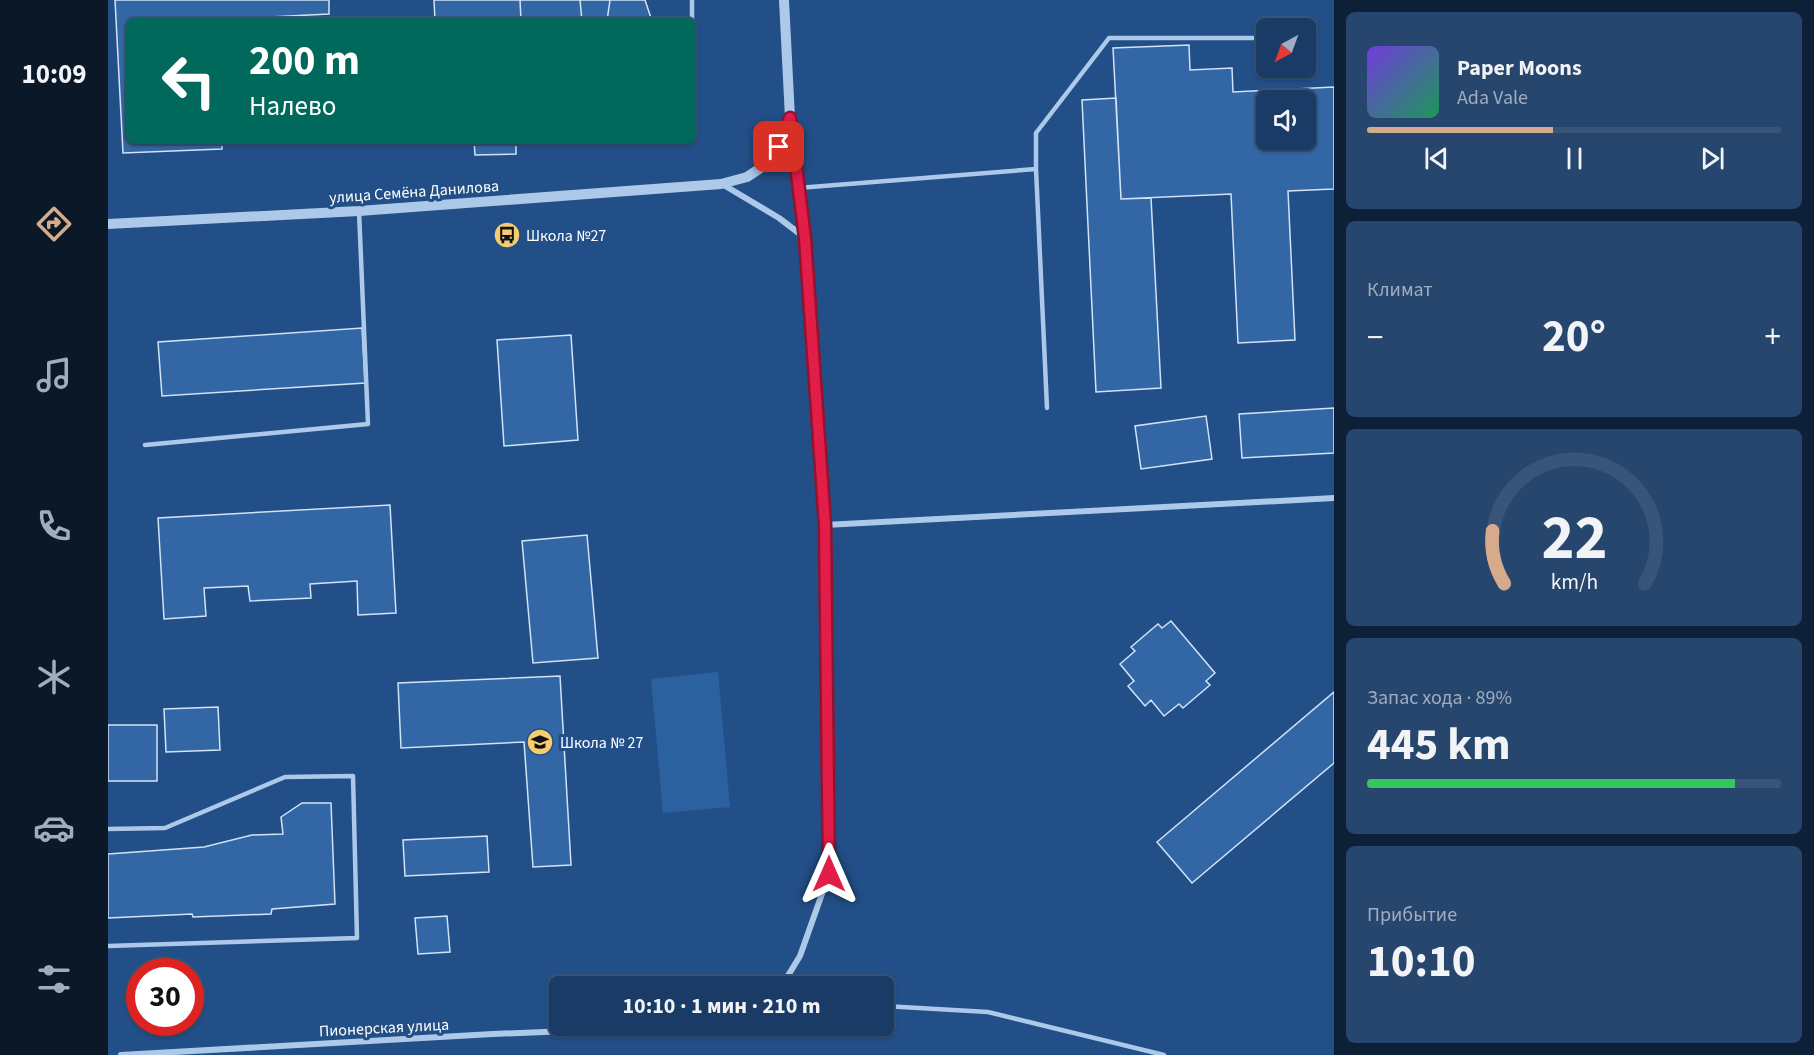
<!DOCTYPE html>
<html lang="ru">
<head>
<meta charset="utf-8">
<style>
  body { margin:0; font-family:"Source Sans 3",sans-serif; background:#27466e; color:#f1f3f6; height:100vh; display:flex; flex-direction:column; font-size:22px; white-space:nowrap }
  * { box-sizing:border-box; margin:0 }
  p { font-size:20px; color:#9fadbf }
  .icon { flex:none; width:33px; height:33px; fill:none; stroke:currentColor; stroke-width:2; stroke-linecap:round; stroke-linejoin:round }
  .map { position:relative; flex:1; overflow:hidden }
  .sheet { display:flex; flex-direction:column; gap:12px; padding:12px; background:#0e2038; width:480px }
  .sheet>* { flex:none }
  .hud { position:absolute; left:18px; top:18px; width:570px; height:126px; border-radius:9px; box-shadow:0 2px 4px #0004,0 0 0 2px #385579; background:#00695c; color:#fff; overflow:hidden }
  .needle { width:39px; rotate:221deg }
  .buttons { position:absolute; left:1148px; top:18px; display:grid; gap:12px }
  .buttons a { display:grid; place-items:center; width:60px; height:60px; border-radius:9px; background:#1a3b65; box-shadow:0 2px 4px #0004,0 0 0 2px #385579; font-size:30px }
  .speed { position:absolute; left:18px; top:958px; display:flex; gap:12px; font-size:30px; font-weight:700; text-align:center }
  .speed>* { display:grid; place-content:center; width:78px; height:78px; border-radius:50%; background:#1a3b65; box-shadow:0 2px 4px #0004,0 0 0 2px #385579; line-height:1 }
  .speed .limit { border:9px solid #d22; background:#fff; color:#111 }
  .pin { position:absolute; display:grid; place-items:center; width:51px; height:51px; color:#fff; margin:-26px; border-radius:12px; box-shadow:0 3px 9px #0006 }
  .me { position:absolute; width:66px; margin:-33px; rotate:0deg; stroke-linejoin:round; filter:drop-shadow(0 0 4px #0008) }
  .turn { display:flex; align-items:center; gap:21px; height:126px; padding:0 24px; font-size:27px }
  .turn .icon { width:78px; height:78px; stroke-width:2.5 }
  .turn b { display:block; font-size:42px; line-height:51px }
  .big { font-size:45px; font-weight:700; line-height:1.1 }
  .sheet .tile { flex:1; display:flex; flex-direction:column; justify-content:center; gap:9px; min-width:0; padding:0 21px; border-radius:9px; background:#27466e }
  .sheet .dial { align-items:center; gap:0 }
  .dial svg { height:156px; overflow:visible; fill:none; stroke:#385579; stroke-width:7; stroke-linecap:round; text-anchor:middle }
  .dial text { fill:#f1f3f6; stroke:none }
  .song { display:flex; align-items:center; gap:18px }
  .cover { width:72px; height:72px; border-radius:9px; background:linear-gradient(135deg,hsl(260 70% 55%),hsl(150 70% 35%)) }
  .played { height:6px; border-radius:3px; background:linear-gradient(90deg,#d6ab8b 45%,#385579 45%) }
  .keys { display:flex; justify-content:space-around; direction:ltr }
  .heat { display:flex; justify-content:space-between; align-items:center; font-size:33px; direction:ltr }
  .charge { height:9px; border-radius:4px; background:linear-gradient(90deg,#34c759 89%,#385579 0) }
  .trip { position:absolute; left:441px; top:976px; width:345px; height:60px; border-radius:9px; background:#1a3b65; box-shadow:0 2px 4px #0004,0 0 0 2px #385579; font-weight:700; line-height:60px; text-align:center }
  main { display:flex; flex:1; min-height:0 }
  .dock { display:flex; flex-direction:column; width:108px; justify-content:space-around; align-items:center; background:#0a1828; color:#9fadbf }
  .dock .icon { width:42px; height:42px }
  .dock .on { color:#d6ab8b }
  .dock b { font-size:27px; color:#f1f3f6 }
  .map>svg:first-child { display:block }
  .green { fill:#2c619f }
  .building { fill:#3266a4; stroke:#d1e3f7; stroke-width:1.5; fill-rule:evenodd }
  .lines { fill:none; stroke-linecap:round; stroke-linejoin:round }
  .service { stroke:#adc9e9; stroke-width:4.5 }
  .minor { stroke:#adc9e9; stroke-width:6 }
  .tertiary { stroke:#adc9e9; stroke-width:10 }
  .route-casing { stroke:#92132f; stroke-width:15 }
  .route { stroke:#e11d48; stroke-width:10 }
  .labels { text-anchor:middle; stroke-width:6; stroke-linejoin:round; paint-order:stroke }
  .street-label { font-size:16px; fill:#fff; stroke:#224f87 }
  .poi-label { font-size:16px; fill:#fff; stroke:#224f87; text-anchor:start }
</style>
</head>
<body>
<main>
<nav class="dock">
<b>10:09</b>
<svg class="icon on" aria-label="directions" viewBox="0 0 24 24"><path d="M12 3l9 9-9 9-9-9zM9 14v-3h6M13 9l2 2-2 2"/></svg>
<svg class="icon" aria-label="music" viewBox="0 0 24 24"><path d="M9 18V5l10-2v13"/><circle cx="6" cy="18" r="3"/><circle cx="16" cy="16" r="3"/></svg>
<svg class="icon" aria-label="phone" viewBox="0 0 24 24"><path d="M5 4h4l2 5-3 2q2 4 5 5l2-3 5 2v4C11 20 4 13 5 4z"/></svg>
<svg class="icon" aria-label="climate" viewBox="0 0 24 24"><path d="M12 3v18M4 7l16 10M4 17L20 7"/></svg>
<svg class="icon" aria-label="car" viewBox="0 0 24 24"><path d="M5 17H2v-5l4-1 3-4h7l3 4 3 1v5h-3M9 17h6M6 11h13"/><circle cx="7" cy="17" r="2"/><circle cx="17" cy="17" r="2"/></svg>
<svg class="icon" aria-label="filters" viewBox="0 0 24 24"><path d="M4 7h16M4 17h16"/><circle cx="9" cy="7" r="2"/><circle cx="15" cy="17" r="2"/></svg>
</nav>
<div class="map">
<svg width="1226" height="1055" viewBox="0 0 1226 1055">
  <rect width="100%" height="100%" fill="#224f87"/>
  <!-- green -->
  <path class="green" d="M610,672L622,807L555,813L543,679Z"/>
  <!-- building -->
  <path class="building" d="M7,0H221V14L85,21H21V141H114V149L15,153Z
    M326,0H412L413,21H327Z
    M412,0H472L474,21H413Z
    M472,0H502L499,21H474Z
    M502,0H537L544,21H499Z
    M1081,45L1082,70L1124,68L1125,92L1226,87V189L1180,191L1187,340L1130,343L1123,194L1013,199L1005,48ZM1158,100H1197V140H1158Z
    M1008,98L1013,199L1043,198L1053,388L988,392L974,100Z
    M366,141H408V154L367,155Z
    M254,328L257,383L54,396L50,342Z
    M463,335L470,440L396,446L389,340Z
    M1226,408V453L1134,458L1131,414Z
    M1098,416L1104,459L1033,469L1027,426Z
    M282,505L288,613L250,615L249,581L202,584L203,598L142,601L140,586L96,588L98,616L56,619L50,518Z
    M479,535L490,658L425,663L414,541Z
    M1063,621L1107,673L1098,681L1102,685L1075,708L1071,704L1056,716L1043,700L1037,706L1020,686L1026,681L1012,664L1027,651L1023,647L1050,624L1054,628Z
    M452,676L463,865L425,867L416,742L293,748L290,683Z
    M1226,692V763L1084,883L1049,842Z
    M110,707L112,750L58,752L56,709Z
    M0,725H49V781H0Z
    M194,803H223L227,904L164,909L163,914L85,917L84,914L0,918V854L96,847L144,835L175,834L173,817Z
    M379,836L381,872L297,876L295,840Z
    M339,916L342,952L310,954L307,918Z"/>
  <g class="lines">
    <!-- service -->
    <path class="service" d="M584,0V21
      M585,79L586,114
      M690,188L928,169
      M939,408L928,169V133L1001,38H1158
      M37,445L260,424L251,211
      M0,829L57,828L177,777L245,776L249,938L0,946
      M776,1006L880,1012L1056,1055"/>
    <!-- minor -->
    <path class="minor" d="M614,184L671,218L696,237
      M717,525L1226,498
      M673,987L692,956L721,874L717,525L697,238L683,124
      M13,1055L385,1034L533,1028L541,1026"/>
    <!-- tertiary -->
    <path class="tertiary" d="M0,224L251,211L613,184L639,177L660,163L671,147L682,118L676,0"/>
  </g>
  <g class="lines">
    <defs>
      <path id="route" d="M671,147L682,118L697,238L717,525L721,874"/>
    </defs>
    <!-- route casing -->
    <use href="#route" class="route-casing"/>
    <!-- route -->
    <use href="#route" class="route"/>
  </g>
  <!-- icons -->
  <defs>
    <symbol id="bus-disc" viewBox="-11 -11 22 22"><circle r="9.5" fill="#f5cd6f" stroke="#224f87"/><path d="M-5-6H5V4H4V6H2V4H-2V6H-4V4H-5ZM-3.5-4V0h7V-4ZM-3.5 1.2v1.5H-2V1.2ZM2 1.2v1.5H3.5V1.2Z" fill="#111"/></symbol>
    <symbol id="school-disc" viewBox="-11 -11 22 22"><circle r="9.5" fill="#f5cd6f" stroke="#224f87"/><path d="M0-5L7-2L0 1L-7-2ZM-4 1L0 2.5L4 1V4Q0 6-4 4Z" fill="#111"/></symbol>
  </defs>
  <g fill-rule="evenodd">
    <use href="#bus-disc" x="384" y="220" width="30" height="30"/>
    <use href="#school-disc" x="417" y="727" width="30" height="30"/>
  </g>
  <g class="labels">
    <!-- street labels -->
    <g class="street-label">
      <text transform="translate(306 191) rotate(-4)" y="6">улица Семёна Данилова</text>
      <text transform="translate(276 1027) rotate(-3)" y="6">Пионерская улица</text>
    </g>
    <!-- poi labels -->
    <g class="poi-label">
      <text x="418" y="241">Школа №27</text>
      <text x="452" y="748">Школа № 27</text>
    </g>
  </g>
</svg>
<div class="buttons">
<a><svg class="needle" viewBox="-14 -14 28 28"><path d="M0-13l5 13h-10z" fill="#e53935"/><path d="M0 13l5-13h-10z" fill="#9fadbf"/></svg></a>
<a><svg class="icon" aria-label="sound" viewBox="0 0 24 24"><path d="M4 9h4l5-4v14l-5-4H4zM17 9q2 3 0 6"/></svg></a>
</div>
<div class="speed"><div class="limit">30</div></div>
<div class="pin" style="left:671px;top:147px;background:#d93025"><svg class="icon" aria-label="arrive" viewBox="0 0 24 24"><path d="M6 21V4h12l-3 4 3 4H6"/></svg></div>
<svg class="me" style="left:721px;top:874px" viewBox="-20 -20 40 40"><path d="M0-17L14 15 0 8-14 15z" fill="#e11d48" stroke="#fff" stroke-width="4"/></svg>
<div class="trip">10:10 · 1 мин · 210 m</div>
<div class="hud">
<div class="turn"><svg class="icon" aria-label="left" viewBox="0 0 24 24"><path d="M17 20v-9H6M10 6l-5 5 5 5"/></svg><div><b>200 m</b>Налево</div></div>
</div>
</div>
<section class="sheet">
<div class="tile">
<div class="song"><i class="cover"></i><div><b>Paper Moons</b><p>Ada Vale</p></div></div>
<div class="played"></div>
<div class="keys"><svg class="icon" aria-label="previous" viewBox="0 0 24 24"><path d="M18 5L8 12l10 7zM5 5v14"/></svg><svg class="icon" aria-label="pause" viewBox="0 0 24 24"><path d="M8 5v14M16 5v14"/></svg><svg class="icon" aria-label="next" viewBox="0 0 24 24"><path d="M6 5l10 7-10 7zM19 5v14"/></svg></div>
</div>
<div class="tile"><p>Климат</p>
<div class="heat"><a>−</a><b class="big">20°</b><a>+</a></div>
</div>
<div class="tile dial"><svg viewBox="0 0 100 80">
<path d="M14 69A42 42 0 1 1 86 69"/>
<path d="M14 69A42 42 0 0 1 8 42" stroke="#d6ab8b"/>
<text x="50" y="56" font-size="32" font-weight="700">22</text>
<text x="50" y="72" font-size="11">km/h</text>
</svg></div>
<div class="tile"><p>Запас хода · 89%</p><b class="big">445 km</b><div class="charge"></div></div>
<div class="tile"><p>Прибытие</p><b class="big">10:10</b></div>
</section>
</main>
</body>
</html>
